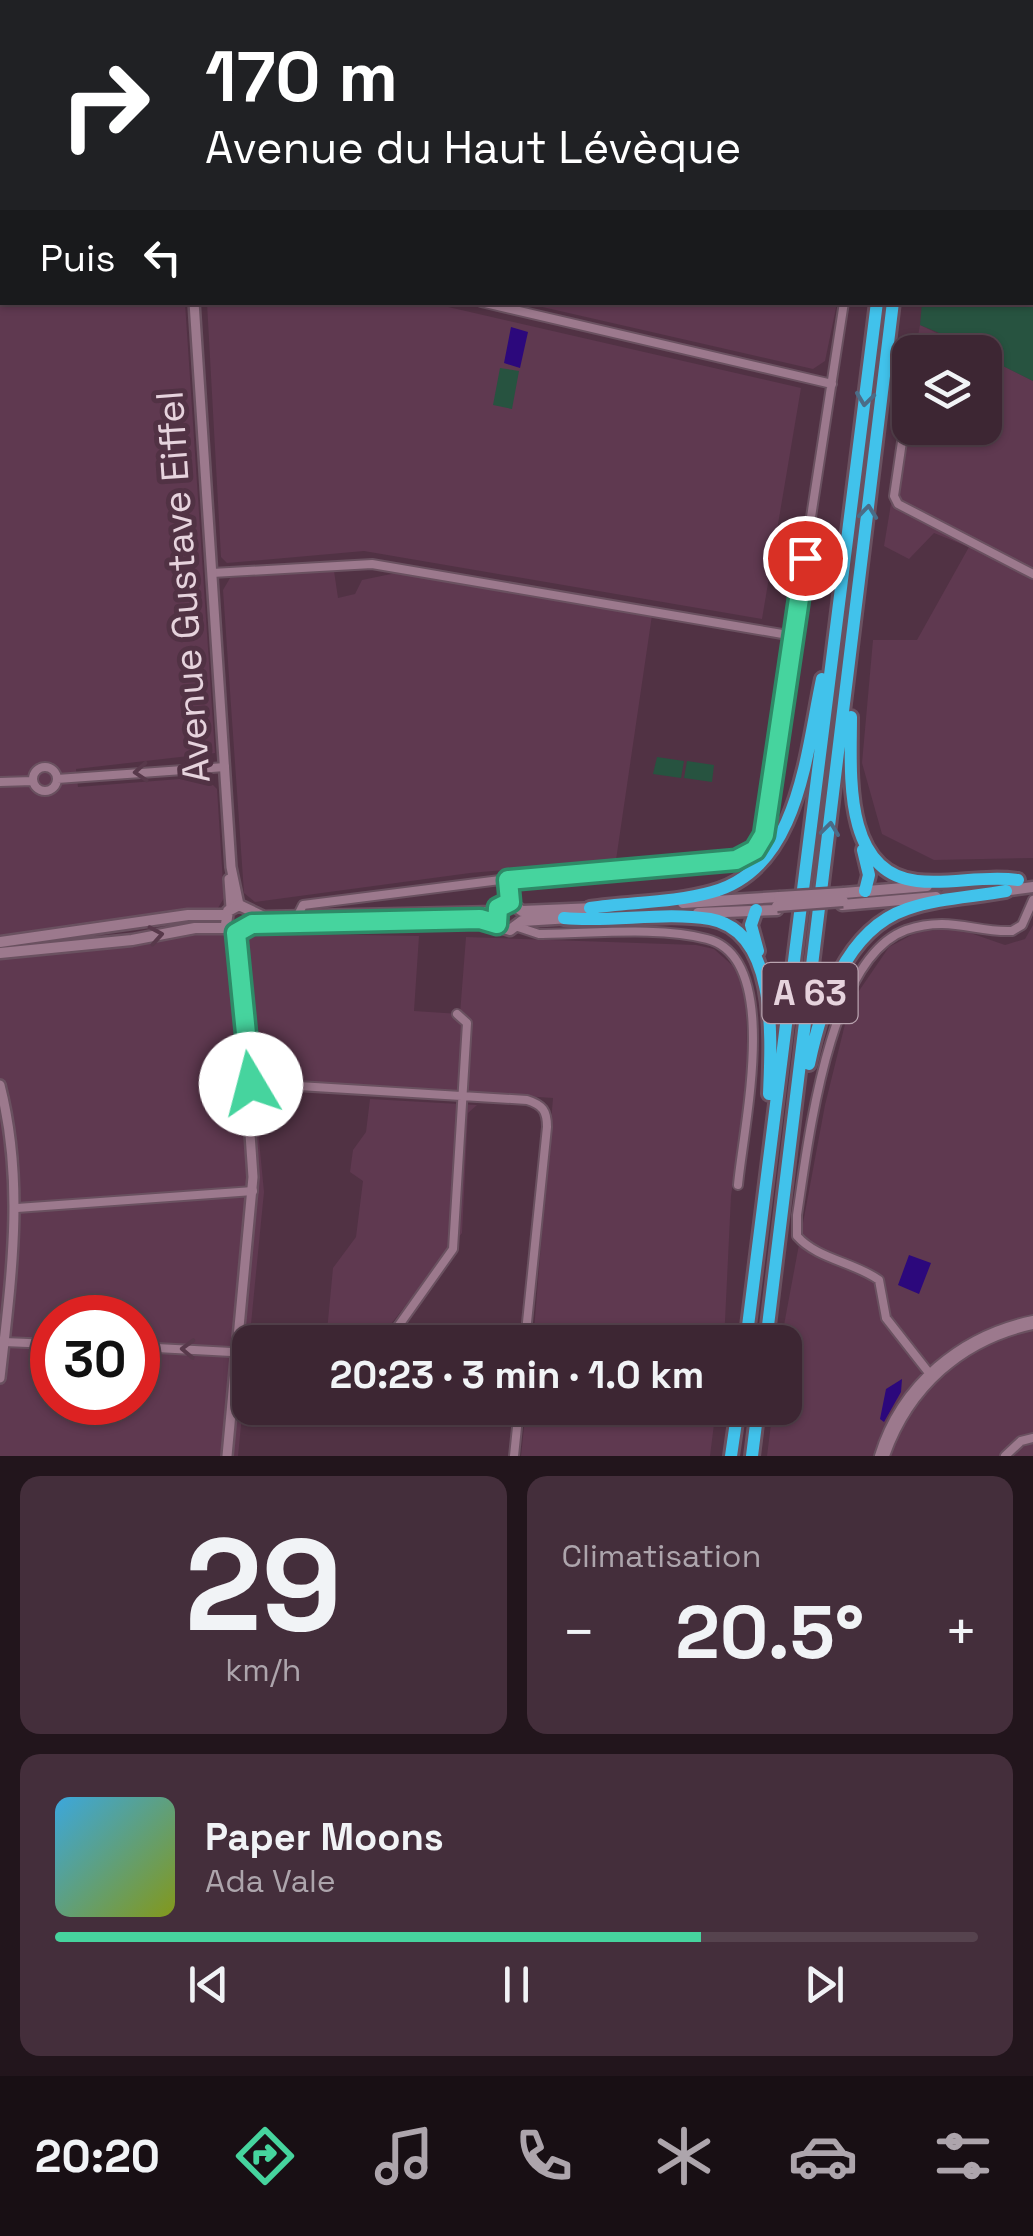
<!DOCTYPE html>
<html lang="fr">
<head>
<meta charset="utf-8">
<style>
  body { margin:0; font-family:"Space Grotesk",sans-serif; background:#442e3b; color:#f1f3f6; height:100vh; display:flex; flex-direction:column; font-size:38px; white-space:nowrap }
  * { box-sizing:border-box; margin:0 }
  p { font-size:32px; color:#ada5ac }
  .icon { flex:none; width:55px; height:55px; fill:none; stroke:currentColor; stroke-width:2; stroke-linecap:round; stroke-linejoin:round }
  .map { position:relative; height:1456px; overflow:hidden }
  .panel { display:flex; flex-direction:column; gap:20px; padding:20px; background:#22151c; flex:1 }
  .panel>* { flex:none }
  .guide { position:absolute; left:0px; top:0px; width:1035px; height:305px; box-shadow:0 2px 8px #0004,0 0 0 2px #56434e; background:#202124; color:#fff; overflow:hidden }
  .buttons { position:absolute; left:892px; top:335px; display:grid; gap:20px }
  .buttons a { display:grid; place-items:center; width:110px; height:110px; border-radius:20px; background:#3d2633; box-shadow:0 2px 8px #0004,0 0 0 2px #56434e; font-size:50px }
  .speed { position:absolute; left:30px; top:1295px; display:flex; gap:20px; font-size:50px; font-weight:700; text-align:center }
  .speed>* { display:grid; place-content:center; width:130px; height:130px; border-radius:50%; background:#3d2633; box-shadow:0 2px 8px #0004,0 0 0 2px #56434e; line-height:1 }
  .speed .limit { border:15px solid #d22; background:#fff; color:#111 }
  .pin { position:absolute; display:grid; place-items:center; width:85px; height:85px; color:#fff; margin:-42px; border:5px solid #fff; border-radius:50%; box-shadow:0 2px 10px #0007 }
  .me { position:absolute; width:110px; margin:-55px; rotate:352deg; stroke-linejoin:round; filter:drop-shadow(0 0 8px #0008) }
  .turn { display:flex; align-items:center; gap:35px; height:210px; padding:0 40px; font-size:45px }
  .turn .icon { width:130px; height:130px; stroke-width:2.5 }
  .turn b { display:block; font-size:70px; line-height:85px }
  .then { display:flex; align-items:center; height:95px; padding:0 40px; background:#0003; gap:20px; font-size:38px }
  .big { font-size:75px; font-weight:600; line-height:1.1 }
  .panel .card { flex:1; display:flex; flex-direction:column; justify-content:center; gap:15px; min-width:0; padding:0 35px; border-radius:20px; background:#442e3b }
  .panel .dial { align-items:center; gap:0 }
  .dial b { font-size:130px; line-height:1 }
  .song { display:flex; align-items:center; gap:30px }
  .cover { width:120px; height:120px; border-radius:15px; background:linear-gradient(135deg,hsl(200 70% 55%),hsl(70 70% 35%)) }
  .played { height:10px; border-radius:5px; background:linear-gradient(90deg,#46d49e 70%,#56434e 70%) }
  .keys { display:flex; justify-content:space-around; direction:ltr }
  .heat { display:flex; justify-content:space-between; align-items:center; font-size:55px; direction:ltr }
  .panel .tiles { flex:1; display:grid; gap:20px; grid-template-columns:1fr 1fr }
  .card:last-child { grid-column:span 2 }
  .trip { position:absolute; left:232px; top:1325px; width:570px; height:100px; border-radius:20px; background:#3d2633; box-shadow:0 2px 8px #0004,0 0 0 2px #56434e; font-weight:600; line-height:100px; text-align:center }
  .tabs { display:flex; height:160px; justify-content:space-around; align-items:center; background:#180f14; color:#ada5ac }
  .tabs .icon { width:70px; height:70px }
  .tabs .current { color:#46d49e }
  .tabs b { font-size:45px; color:#f1f3f6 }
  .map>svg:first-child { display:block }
  .built { fill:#5f3950; fill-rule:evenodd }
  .green { fill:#275340 }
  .water { fill:#2c087c }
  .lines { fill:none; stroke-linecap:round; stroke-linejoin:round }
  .minor-casing { stroke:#6a5160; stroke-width:12 }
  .tertiary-casing { stroke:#6a5160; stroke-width:14 }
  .secondary-casing { stroke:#6a5160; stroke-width:15 }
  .motorway-casing { stroke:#6a5160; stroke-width:18 }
  .minor { stroke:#9c798d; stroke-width:8 }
  .tertiary { stroke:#9c798d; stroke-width:9 }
  .secondary { stroke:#9c798d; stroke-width:10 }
  .motorway { stroke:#41c2eb; stroke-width:12 }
  .secondary-bridge-casing { stroke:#6a5160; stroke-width:15; stroke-linecap:butt }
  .secondary-bridge { stroke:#9c798d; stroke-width:10 }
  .oneway { stroke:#4b6c87 }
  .oneway2 { stroke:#58394b }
  .route-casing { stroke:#2e8a67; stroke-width:25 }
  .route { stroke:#46d49e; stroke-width:18 }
  .labels { text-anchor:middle; stroke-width:10; stroke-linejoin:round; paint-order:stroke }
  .shield { fill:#513244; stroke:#b9a3af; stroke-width:2.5 }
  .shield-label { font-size:35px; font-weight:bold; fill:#e6d3dd }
  .street-label { font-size:38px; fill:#e6d3dd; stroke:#513244 }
</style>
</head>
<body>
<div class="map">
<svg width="1033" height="1456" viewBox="0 0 1033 1456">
  <rect width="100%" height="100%" fill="#513244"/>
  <!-- built -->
  <path class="built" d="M66,0H876V2Z
    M0,249L2,302L185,303L215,753L76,769L78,787L205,777L217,789L224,898L218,908L0,936Z
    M207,303H431L801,388L762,619L364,551L227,563L221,557Z
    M525,303H837L825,361L813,369Z
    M920,325L976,352H915Z
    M985,357L1033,381V858L934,860L882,834L862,763L873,640H917L969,547L934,533L909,559L884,546L910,389V428H985Z
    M334,571L338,598L355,594L362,580L396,573L652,615L616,860L470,873L255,902L244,893L223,590L230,578Z
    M1033,925V1456H767L773,1408H785L784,1325L825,1105L850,1004L889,947L919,931L959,929L1005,945L1025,939Z
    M224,929L234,938L244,937L248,967L247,941L254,933L419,936L414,1011L460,1014L466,937L696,945L714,949L733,966L745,987L748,1076L731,1196L724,1342H533L553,1098L253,1078L264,1192L238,1456H0V951ZM52,1318H138V1402H52Z
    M370,1099L477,1105L468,1113L462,1233L377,1342H326L333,1268L356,1237L363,1181L350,1172L353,1150L366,1132Z
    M526,1408H716L710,1456H521Z"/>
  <!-- green -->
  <path class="green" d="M1033,113V381L985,357V352L920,325L922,303L1032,302Z
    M500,368L519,371L512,409L493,405Z
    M657,757L684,761L681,778L653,774Z
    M687,761L714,765L712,782L684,778Z"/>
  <!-- water -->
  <path class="water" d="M511,327L528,332L520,368L504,363Z
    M909,1255L931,1263L919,1294L898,1285Z
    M902,1379L901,1392L884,1422L880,1419L886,1389Z"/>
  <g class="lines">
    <defs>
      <path id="minor" d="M804,0L824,2
        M881,2V0
        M481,302L832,384
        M904,428L894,496L898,504L1033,574
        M212,573L372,564L794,636
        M33 779a12 12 0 1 1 24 0a12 12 0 1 1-24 0Z
        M57,779L225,767
        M0,782L33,781
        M509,902L508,879L736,860L761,843L844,302
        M297,917L303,905L508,879
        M518,927L539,934C589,934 659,926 707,939C783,958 743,1127 738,1185
        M248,1083L527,1100C543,1105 547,1111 547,1127L525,1342
        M17,1208L253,1191
        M4,1342L52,1344
        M387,1342L453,1249L467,1023L457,1014
        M138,1347L250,1353
        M933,1378L886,1318L879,1280C854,1262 817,1259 797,1236V1215C808,1144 828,958 906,930C950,915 975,933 1012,931L1022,925L1033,900
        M514,1456L519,1408
        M879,1456C901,1384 961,1335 1033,1320
        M885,1456C909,1388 962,1340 1033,1325
        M1005,1456L1021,1441L1033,1438"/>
      <path id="tertiary" d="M311,2L312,0
        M0,240H2
        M194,302L231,867L239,905
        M229,879L231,908
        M0,1085C25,1183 11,1279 0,1378
        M227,1456L253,1177L236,933"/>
      <path id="secondary" d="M1003,891L1033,887
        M844,893L927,886
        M683,903L779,897
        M842,905L936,897
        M522,911L596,908
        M495,912L509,902L522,911
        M698,913L777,910
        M252,915V924L244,932L232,931L226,924L228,911L239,905L264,917L495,912
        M475,919L510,930L522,921
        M522,921L571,918
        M0,942L188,915H225
        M0,953L132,940L195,928H228"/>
      <path id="motorway" d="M915,2V0
        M929,2V0
        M851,717C851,771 842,873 917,881C950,885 984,875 1018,880
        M863,850L869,875L865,891
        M590,908C630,902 673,903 712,892C799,869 806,753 822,679
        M756,910L751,925L758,951
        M564,918C612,923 663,911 710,919C779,931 771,1043 769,1094
        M809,1064C821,1007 845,930 907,909C938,898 974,897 1006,891
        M746,1342L877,302
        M766,1342L893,302
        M731,1456L738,1408
        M752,1456L758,1408"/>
    </defs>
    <!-- minor casing -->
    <use href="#minor" class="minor-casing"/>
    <!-- tertiary casing -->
    <use href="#tertiary" class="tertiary-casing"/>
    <!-- secondary casing -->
    <use href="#secondary" class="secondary-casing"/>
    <!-- motorway casing -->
    <use href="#motorway" class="motorway-casing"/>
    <!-- minor -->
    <use href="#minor" class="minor"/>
    <!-- tertiary -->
    <use href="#tertiary" class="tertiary"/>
    <!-- secondary -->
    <use href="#secondary" class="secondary"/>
    <!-- motorway -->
    <use href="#motorway" class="motorway"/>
    <defs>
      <path id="secondary-bridge" d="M779,897L844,893
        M777,906L843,901"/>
    </defs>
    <!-- secondary-bridge casing -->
    <use href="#secondary-bridge" class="secondary-bridge-casing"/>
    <!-- secondary-bridge -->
    <use href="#secondary-bridge" class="secondary-bridge"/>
  </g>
  <!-- one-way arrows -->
  <defs><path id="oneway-chevron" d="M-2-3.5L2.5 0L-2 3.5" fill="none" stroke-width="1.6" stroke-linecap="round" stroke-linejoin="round" transform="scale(2.5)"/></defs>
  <g class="oneway">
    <use href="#oneway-chevron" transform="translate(865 399) rotate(97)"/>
    <use href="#oneway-chevron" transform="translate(868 512) rotate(-84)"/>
    <use href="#oneway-chevron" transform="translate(830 829) rotate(-83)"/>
  </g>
  <g class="oneway2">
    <use href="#oneway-chevron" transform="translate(141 772) rotate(176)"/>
    <use href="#oneway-chevron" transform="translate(156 935) rotate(-10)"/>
    <use href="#oneway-chevron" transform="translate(188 1349) rotate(-178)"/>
  </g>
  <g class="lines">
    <defs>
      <path id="route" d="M251,1084L236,933L252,924L480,919L497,924L498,908L510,902L508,880L736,860L755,850L764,835L805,558"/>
    </defs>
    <!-- route casing -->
    <use href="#route" class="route-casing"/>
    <!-- route -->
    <use href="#route" class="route"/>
  </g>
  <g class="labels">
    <!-- shield labels -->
    <rect class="shield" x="762.5" y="963" width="95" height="60" rx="8"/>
    <g class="shield-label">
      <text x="810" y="1005">A 63</text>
    </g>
    <!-- street labels -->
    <g class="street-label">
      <text transform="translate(183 587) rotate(-94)" y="13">Avenue Gustave Eiffel</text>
    </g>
  </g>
</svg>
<div class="buttons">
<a><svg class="icon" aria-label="layers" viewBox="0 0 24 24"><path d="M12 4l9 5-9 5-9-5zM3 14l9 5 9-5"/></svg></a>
</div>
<div class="speed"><div class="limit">30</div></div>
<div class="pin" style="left:805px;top:558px;background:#d93025"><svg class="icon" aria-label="arrive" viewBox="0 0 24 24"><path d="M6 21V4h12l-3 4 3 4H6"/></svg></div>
<svg class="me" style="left:251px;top:1084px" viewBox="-20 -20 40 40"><circle r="19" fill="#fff"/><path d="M0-13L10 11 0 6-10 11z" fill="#46d49e"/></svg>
<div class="trip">20:23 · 3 min · 1.0 km</div>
<div class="guide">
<div class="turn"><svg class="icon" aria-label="right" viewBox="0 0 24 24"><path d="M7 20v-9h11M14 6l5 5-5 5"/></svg><div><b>170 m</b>Avenue du Haut Lévèque</div></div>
<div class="then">Puis<svg class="icon" aria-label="left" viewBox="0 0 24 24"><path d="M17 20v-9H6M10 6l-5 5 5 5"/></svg></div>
</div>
</div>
<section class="panel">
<div class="tiles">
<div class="card dial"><b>29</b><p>km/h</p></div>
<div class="card"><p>Climatisation</p>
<div class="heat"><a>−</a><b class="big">20.5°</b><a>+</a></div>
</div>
<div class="card">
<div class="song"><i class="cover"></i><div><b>Paper Moons</b><p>Ada Vale</p></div></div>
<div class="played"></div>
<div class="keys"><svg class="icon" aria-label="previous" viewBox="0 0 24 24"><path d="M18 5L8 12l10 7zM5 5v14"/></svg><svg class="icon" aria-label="pause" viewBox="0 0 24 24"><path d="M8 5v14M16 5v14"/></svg><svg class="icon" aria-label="next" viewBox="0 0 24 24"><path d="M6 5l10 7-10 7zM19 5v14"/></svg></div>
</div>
</div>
</section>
<nav class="tabs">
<b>20:20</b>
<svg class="icon current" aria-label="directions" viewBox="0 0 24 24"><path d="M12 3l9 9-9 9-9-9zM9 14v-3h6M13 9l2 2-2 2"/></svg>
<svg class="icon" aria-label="music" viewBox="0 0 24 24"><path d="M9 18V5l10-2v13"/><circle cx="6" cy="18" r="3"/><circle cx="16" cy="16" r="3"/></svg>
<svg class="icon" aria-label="phone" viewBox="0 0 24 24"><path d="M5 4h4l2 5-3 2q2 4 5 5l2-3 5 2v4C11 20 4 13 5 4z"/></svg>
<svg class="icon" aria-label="climate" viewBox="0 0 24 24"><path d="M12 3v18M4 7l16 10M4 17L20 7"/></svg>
<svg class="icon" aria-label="car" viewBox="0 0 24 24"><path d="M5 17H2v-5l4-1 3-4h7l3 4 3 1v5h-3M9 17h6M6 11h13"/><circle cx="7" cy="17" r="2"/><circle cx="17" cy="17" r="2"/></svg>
<svg class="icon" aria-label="filters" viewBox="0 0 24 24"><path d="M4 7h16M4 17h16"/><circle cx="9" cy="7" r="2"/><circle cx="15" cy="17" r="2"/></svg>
</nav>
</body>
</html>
